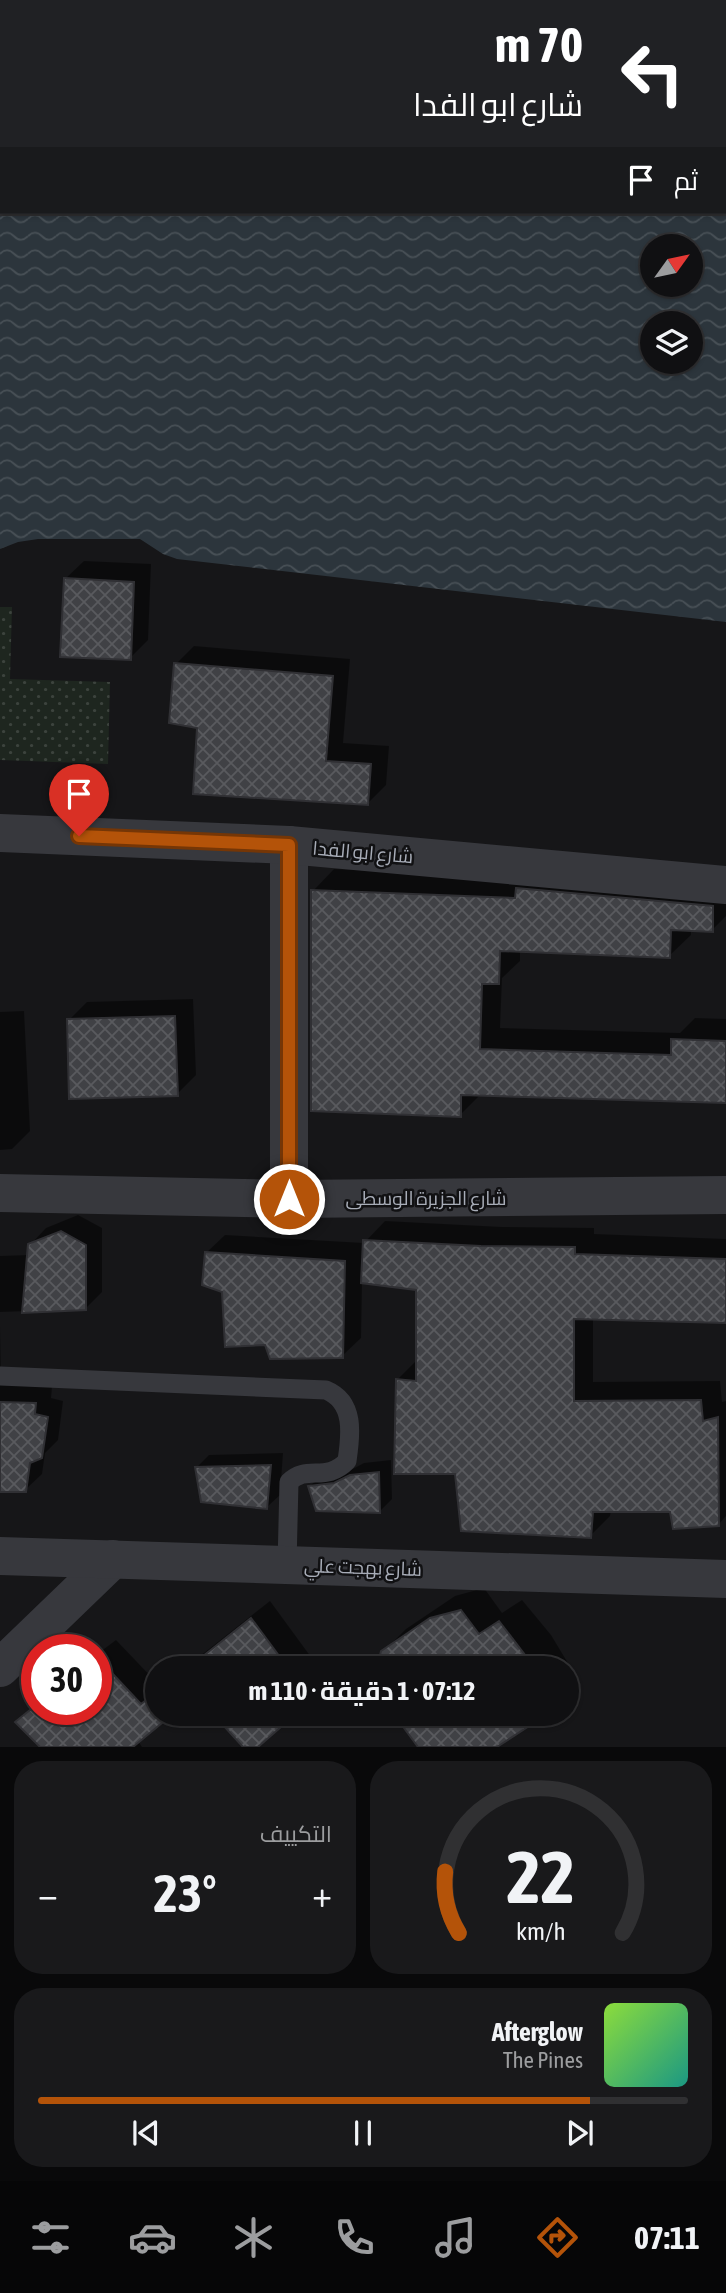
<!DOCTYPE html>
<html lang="ar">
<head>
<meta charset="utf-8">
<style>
  body { margin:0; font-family:"Asap Condensed",Cairo,sans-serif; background:#19191b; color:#f1f3f6; direction:rtl; height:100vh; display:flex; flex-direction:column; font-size:26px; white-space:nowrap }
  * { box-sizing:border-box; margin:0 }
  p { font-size:23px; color:#9c9d9f }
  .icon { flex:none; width:38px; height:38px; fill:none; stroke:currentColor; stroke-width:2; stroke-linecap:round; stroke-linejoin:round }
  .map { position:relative; height:1747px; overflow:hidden; direction:ltr }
  .panel { display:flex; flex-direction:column; gap:14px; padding:14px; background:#09090a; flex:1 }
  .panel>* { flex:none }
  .guide { position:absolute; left:0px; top:0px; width:726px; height:214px; box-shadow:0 2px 5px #0004,0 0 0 2px #303032; direction:rtl; background:#202124; color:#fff; overflow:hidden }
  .needle { width:46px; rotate:57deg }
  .tools { position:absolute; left:640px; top:234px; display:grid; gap:14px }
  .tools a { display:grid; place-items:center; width:63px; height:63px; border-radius:50%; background:#101012; box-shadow:0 2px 5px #0004,0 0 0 2px #303032; font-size:35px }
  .speed { position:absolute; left:21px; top:1634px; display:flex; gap:14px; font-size:35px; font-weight:700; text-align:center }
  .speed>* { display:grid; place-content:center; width:91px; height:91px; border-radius:50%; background:#101012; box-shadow:0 2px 5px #0004,0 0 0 2px #303032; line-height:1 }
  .speed .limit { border:10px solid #d22; background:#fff; color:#111 }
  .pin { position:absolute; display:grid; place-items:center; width:60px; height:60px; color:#fff; margin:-72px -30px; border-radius:50% 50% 50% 0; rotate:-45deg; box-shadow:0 0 7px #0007 }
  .pin .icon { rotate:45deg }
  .me { position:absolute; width:77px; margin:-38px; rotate:0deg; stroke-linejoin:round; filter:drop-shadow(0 0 5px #0008) }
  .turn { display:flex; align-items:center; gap:24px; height:147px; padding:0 28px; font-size:32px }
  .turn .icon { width:91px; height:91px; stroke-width:2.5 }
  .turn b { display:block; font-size:49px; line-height:60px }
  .then { display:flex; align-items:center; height:66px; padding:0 28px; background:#0003; gap:14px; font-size:26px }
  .big { font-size:52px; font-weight:700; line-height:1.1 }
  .panel .widget { flex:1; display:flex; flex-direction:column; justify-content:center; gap:10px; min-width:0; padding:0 24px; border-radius:28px; background:#19191b }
  .panel .dial { align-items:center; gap:0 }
  .dial svg { height:182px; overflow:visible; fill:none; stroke:#303032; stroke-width:7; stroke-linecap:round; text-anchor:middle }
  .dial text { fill:#f1f3f6; stroke:none }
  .song { display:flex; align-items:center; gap:21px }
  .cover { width:84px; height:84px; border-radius:10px; background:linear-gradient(135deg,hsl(90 70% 55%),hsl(170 70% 35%)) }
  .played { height:7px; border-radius:4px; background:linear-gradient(90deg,#b45309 85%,#303032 85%) }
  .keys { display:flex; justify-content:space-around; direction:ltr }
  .heat { display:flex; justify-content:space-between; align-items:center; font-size:38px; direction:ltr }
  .panel .tiles { flex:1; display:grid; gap:14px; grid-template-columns:1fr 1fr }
  .widget:last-child { grid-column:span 2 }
  .trip { position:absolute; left:145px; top:1656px; width:434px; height:70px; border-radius:35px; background:#101012; box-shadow:0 2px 5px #0004,0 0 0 2px #303032; font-weight:700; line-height:70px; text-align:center; direction:rtl }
  .menu { display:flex; height:112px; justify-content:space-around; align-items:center; background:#060607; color:#9c9d9f }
  .menu .icon { width:49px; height:49px }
  .menu .on { color:#b45309 }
  .menu b { font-size:32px; color:#f1f3f6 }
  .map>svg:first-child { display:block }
  .grass { fill:url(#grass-dots) }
  .water { fill:url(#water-waves); fill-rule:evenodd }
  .shadow { fill:#0007 }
  .building { fill:url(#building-cross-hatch); stroke:#303034; stroke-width:2 }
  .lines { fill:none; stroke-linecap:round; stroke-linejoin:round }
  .service { stroke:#37383d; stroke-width:19 }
  .minor { stroke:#37383d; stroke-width:38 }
  .tertiary { stroke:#37383d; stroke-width:38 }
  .primary { stroke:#53555c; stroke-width:38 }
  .route-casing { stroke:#753606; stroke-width:18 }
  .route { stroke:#b45309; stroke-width:12 }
  .labels { text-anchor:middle; stroke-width:5; stroke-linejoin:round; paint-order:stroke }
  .street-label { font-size:19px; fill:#a8adb8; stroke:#111113 }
</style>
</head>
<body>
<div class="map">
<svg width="726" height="1747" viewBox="0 0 726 1747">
  <defs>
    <pattern id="grass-dots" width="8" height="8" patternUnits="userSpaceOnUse" patternTransform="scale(1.75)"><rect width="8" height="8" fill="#1e261f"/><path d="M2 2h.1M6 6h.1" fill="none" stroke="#3c433d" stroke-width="1.8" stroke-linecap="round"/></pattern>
    <pattern id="water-waves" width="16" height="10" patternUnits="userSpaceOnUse" patternTransform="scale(1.75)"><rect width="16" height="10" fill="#2c353c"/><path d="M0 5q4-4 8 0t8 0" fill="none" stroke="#485056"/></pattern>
    <pattern id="building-cross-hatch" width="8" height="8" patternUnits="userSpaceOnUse" patternTransform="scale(1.75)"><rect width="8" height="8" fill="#404145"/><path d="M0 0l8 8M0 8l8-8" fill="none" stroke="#595a5e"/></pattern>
  </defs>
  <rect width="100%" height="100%" fill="#161618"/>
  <!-- grass -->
  <path class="grass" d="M0,607H12L10,679L110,682L108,764L0,760Z"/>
  <!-- water -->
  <path class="water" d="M0,114L2,212H724L726,151V622L177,559L163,554L140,539H38L18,542L0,549ZM653,247H691V285H653ZM653,324H691V362H653Z"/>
  <!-- shadow -->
  <path class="shadow" d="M654,0H687L685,2Z
    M84,561L151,564L148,640L130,658L65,579Z
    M194,646L350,659L343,743L389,746L386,785L368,803L198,726L176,664Z
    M334,869L726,884V916L712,930H691V935L669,956L520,950V961L502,978L500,1028L680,1033L695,1018L726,1019V1102L481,1094L460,1115L313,891Z
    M193,999L196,1075L177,1094L69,1020L87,1002Z
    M24,1011L30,1131L12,1149L0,1150V1012Z
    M78,1215L102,1228V1292L85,1309L0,1312V1256L29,1255L30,1245L46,1228Z
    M385,1221L502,1227L594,1228V1234L726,1239V1321L593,1318V1382L720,1381L722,1402L726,1401V1516L718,1525L672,1511L611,1510L610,1516L590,1536L456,1472L397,1380L418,1359V1288L362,1282L361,1338L342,1356L267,1343L224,1291L206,1253L225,1235L364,1243Z
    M0,1327L1,1385L52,1387L51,1398L63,1401L58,1440L45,1453L42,1474L25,1490H0Z
    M283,1453L280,1495L267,1507L196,1468L209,1455Z
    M391,1460L392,1499L380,1511L310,1486L323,1474L349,1471L364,1463Z
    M484,1588L502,1613L522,1600L551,1635L580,1683L567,1696V1668H379L383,1652L406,1629L455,1596Z
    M270,1601L319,1668H185Z
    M116,1640L158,1684V1713L138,1741L142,1747H43L17,1722L37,1703V1710H96V1655Z"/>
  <!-- building -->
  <path class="building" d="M64,578L134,582L131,660L60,657Z
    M174,663L333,676L326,761L371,764L368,805L193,794L197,728L169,723Z
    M516,888L713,906V932L671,930L670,958L500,951L499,984H482L480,1049L671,1055V1039L726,1041V1103L461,1095V1117L311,1111V890L515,898Z
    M175,1016L178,1096L69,1099L67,1019Z
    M61,1231L86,1245V1310L22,1313L28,1244Z
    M363,1240L481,1246L575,1247V1254L726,1259V1323L574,1319V1401L701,1400L703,1421L718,1417L719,1526L673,1529L670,1512H593L591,1538L461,1531L455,1474H394L396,1379L416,1381V1290L361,1283Z
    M205,1252L345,1261L343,1358L270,1359L265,1345L225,1347L222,1292L202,1285Z
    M0,1402L36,1403L35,1414L48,1417L42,1458L30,1463L26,1492H0Z
    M271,1465L267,1509L201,1502L195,1467Z
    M379,1472L380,1513L316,1511L308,1486L334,1483L350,1475Z
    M461,1610L479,1634L499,1621L535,1668H377L381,1651L430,1618Z
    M251,1618L288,1668H188Z
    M96,1656L141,1704L158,1691V1713H174L133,1747H40L15,1722L30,1710H96Z
    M212,1713H297L258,1747H243Z
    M393,1713H549L497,1747H418Z"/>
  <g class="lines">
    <!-- service -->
    <path class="service" d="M0,1376L326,1390C355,1402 351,1434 347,1461C326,1483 307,1464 289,1482L287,1565"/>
    <!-- minor -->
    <path class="minor" d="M576,0L577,2
      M0,1193L289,1199L726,1195
      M289,1199V845
      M0,1668L113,1559"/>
    <!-- tertiary -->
    <path class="tertiary" d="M0,833L289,845L726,885
      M0,1556L726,1579"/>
    <!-- primary -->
    <path class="primary" d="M421,0L451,2
      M724,22H726
      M0,26H2
      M724,70H726"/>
  </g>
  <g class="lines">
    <defs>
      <path id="route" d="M79,836L289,845V1199"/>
    </defs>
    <!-- route casing -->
    <use href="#route" class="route-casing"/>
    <!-- route -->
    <use href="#route" class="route"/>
  </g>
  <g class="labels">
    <!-- street labels -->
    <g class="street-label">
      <text transform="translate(363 852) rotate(5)" y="7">شارع ابو الفدا</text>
      <text x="426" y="1205">شارع الجزيرة الوسطى</text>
      <text transform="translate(363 1567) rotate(2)" y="7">شارع بهجت علي</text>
    </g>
  </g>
</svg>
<div class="tools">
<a><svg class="needle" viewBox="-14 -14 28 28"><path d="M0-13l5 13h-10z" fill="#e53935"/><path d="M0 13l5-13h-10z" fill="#9c9d9f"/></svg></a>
<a><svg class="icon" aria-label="layers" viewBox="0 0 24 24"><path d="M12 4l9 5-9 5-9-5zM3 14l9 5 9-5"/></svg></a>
</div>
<div class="speed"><div class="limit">30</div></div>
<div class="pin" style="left:79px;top:836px;background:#d93025"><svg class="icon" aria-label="arrive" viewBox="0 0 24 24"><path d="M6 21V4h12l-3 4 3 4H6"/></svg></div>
<svg class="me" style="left:289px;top:1199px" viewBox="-20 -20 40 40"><circle r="17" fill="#b45309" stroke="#fff" stroke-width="3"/><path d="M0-11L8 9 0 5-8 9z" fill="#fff"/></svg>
<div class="trip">07:12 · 1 دقيقة · 110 m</div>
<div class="guide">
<div class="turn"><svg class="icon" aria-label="left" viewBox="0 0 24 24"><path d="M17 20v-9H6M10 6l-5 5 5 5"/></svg><div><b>70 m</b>شارع ابو الفدا</div></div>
<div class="then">ثم<svg class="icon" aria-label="arrive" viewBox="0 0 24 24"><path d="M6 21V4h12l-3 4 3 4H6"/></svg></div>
</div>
</div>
<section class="panel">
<div class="tiles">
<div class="widget dial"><svg viewBox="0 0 100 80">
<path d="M14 69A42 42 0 1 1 86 69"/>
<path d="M14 69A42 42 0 0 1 8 42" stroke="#b45309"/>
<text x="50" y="56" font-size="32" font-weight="700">22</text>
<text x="50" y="72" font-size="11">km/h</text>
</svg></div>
<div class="widget"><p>التكييف</p>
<div class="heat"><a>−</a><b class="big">23°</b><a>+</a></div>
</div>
<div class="widget">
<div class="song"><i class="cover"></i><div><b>Afterglow</b><p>The Pines</p></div></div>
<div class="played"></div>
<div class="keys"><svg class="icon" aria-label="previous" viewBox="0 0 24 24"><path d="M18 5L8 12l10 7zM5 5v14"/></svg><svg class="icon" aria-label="pause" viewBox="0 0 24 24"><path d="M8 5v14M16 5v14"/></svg><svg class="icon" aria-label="next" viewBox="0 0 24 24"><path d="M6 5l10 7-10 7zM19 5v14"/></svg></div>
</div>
</div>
</section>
<nav class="menu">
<b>07:11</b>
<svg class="icon on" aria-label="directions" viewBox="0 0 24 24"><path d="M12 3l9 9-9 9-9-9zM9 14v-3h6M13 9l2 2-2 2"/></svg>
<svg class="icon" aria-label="music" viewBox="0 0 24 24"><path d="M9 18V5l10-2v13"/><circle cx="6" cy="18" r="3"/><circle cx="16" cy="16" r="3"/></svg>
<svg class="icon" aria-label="phone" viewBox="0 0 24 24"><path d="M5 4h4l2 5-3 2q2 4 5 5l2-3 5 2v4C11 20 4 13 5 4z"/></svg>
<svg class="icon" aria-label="climate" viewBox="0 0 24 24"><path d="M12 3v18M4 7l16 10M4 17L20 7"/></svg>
<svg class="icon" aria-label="car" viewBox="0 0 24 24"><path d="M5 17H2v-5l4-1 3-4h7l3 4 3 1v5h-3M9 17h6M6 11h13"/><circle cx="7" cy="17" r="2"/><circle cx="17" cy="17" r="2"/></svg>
<svg class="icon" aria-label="filters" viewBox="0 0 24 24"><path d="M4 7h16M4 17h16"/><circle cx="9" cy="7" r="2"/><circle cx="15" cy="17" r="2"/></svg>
</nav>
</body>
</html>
